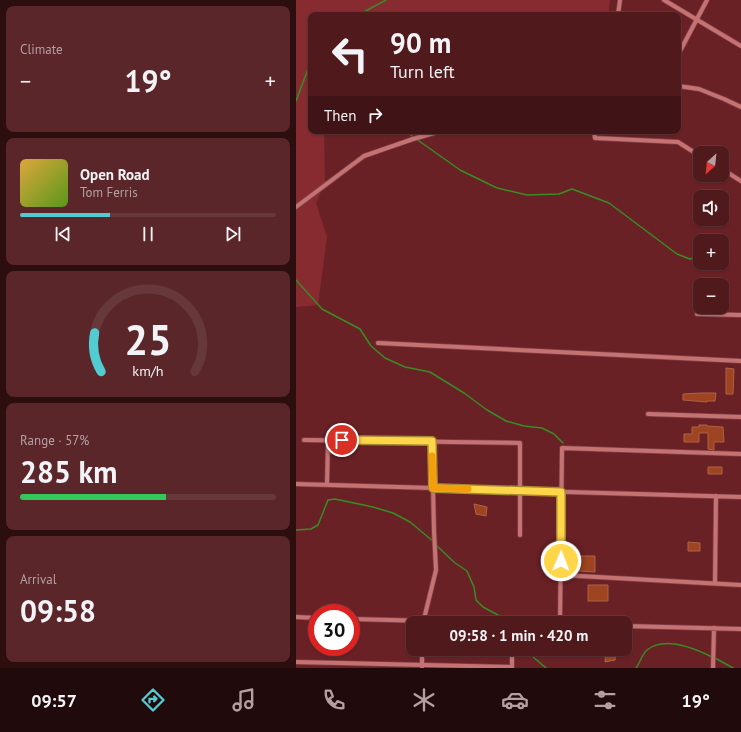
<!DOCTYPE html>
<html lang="en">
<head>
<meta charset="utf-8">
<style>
  body { margin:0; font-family:"PT Sans",sans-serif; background:#5a2629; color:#f1f3f6; height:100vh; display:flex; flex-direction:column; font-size:15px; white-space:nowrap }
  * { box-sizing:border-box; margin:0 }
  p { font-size:13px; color:#b4a0a3 }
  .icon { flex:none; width:22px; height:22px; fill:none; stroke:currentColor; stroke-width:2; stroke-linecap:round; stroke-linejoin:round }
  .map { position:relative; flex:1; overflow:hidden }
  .panel { display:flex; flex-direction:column; gap:6px; padding:6px; background:#2c0e0f; width:296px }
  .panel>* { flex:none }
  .hud { position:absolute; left:12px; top:12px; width:373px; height:122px; border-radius:8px; box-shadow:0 1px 3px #0004,0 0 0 1px #67383b; background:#50191c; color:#f1f3f6; overflow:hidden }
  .needle { width:26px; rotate:207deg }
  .tools { position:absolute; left:397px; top:146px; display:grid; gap:8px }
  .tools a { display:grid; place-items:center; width:36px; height:36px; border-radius:8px; background:#50191c; box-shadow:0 1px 3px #0004,0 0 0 1px #67383b; font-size:20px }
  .speed { position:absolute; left:12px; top:604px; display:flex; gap:8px; font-size:20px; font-weight:700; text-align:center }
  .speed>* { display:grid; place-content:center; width:52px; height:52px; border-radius:50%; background:#50191c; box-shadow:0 1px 3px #0004,0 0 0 1px #67383b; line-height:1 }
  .speed .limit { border:6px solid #d22; background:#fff; color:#111 }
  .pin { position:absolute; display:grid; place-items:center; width:34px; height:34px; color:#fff; margin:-17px; border:2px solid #fff; border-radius:50%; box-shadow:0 1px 4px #0007 }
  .me { position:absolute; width:44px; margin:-22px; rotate:1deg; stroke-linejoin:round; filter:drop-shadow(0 0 3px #0008) }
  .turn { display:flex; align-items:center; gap:14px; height:84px; padding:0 16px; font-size:18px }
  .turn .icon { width:52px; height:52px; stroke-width:2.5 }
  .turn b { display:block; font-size:28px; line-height:34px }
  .then { display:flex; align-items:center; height:38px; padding:0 16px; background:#0003; gap:8px; font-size:15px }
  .big { font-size:30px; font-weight:700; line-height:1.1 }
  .panel .card { flex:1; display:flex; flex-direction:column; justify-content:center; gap:6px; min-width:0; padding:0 14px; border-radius:8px; background:#5a2629 }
  .panel .dial { align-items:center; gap:0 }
  .dial svg { height:104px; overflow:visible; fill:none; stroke:#67383b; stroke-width:7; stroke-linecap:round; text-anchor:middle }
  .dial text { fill:#f1f3f6; stroke:none }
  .song { display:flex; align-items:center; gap:12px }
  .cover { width:48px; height:48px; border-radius:6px; background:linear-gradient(135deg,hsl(40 70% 55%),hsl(90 70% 35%)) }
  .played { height:4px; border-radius:2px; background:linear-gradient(90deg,#51ccd3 35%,#67383b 35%) }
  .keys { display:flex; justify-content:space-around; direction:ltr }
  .heat { display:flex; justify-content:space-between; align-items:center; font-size:22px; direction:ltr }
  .charge { height:6px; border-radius:3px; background:linear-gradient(90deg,#34c759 57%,#67383b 0) }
  .trip { position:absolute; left:110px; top:616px; width:226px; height:40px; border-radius:8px; background:#50191c; box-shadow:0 1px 3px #0004,0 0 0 1px #67383b; font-weight:700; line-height:40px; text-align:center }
  .tabs { display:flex; height:64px; justify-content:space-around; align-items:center; background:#200a0b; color:#b4a0a3 }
  .tabs .icon { width:28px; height:28px }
  .tabs .on { color:#51ccd3 }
  .tabs b { font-size:18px; color:#f1f3f6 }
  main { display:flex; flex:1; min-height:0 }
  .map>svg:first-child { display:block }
  .green { fill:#872b31 }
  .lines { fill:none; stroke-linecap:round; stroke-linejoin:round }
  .stream { stroke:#378d24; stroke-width:1.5 }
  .building { fill:#9e4420; stroke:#ac6247 }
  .street-casing { stroke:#824048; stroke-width:5.5 }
  .street { stroke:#c57272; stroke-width:4 }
  .route-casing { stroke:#a68a30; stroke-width:10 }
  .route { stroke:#ffd54a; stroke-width:7 }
  .slow { stroke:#f59e0b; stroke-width:7 }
</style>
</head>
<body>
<main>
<section class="panel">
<div class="card"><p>Climate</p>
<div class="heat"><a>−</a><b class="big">19°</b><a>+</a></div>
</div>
<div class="card">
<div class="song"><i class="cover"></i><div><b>Open Road</b><p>Tom Ferris</p></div></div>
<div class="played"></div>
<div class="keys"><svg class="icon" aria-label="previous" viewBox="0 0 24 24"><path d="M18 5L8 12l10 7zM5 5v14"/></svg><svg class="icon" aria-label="pause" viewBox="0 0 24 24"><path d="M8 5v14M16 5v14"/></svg><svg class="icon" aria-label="next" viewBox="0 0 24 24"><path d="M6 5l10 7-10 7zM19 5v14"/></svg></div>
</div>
<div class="card dial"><svg viewBox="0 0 100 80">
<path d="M14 69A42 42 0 1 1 86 69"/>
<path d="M14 69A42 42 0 0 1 9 39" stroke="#51ccd3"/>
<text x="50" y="56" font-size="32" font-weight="700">25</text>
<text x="50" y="72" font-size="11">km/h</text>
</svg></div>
<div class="card"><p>Range · 57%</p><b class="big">285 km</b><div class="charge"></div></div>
<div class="card"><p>Arrival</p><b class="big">09:58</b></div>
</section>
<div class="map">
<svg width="445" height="668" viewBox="0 0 445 668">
  <rect width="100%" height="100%" fill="#6a2126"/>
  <!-- green -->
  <path class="green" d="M0,0H314L312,15H15V131H28L29,182L20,203L31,237L22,305L0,307Z"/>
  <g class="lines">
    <!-- stream -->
    <path class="stream" d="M62,15L90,0
      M0,101L15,61
      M109,131L164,170L201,188L231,195L263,194L276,189L313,203L381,254L394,259L404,255
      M0,280L26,309L64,329L75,346L89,358L109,367L134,372L168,393L191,410L210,421L228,426L246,428L258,434L267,443
      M0,530L15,529L22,525L32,500L39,499L77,507L97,513L114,522L138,542
      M140,545L159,563L171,571L178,587L180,600L187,607L213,621
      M234,649L236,656L250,668
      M419,658L437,668
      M340,668C344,663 346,654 351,650C368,636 398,648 416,657"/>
  </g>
  <!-- building -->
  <path class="building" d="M430,368L438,369L437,394H430Z
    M405,393H420L419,401H411V402L387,400V394Z
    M403,425H411V426L427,427L428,442H418V450L412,449V433H403V442H388V434H396V427H403Z
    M412,467H426V474H412Z
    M178,504L191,507L190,516L180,514Z
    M392,542L404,543V551H392Z
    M283,556H299V572L283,571Z
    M292,585H312V601H292Z
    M310,649L320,651L319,660L309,662Z"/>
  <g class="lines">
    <defs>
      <path id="street" d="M368,0L445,46
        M322,15L324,0
        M382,55L411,0
        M382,86L403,89L428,99L445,107
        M298,131L299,138L382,142L404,156
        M426,169L445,181
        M0,207L68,156L117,139L145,131
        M401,314L445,315
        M82,343L445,361
        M352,414L445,417
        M8,440L224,443V535
        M0,484L445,497
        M31,485L32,440
        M265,575L445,585
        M419,583L420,496
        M0,617L21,618
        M55,619L217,623
        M127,623L140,570L138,531L136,441
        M264,623L266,448L445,454
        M329,626L445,629
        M0,662L216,667
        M126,668V649
        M216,668V649
        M417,668L418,628"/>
    </defs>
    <!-- street casing -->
    <use href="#street" class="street-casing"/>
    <!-- street -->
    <use href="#street" class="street"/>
  </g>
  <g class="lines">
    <defs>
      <path id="route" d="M46,440L136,441L137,488L265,492V561"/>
    </defs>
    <!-- route casing -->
    <use href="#route" class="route-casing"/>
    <!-- route -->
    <use href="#route" class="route"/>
    <!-- slow -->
    <path class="slow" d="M136,456L137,488L172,489"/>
  </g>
</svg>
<div class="tools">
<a><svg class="needle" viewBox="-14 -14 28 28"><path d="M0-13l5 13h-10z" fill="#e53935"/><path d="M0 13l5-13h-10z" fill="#b4a0a3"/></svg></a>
<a><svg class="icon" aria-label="sound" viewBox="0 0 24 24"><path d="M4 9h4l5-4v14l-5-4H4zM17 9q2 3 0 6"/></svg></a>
<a>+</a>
<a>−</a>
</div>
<div class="speed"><div class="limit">30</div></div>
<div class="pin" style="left:46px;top:440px;background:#d93025"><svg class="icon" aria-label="arrive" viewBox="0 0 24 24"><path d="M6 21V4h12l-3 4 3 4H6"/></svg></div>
<svg class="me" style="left:265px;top:561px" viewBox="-20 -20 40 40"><circle r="17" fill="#ffd54a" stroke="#fff" stroke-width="3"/><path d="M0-11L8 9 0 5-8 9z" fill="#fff"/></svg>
<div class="trip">09:58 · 1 min · 420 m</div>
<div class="hud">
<div class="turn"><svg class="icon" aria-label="left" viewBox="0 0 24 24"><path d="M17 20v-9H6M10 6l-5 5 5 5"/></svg><div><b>90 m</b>Turn left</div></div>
<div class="then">Then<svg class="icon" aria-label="right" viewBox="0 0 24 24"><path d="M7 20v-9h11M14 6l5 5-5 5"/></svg></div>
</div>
</div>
</main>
<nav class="tabs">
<b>09:57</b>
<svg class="icon on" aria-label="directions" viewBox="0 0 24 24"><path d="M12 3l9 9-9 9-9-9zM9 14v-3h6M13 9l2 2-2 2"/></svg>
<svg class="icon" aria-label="music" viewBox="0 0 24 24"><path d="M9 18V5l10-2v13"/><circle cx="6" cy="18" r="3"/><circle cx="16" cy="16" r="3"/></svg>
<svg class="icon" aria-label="phone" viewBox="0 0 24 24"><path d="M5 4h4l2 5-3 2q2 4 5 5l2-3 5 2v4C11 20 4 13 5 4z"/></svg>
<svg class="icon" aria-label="climate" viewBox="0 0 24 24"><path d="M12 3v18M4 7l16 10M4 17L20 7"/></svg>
<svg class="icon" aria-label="car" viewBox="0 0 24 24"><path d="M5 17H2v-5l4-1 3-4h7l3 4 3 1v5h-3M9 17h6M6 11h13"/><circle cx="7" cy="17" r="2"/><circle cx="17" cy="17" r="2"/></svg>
<svg class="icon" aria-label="filters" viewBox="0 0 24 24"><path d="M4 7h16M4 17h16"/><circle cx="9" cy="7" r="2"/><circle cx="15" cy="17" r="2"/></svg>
<b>19°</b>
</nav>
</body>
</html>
